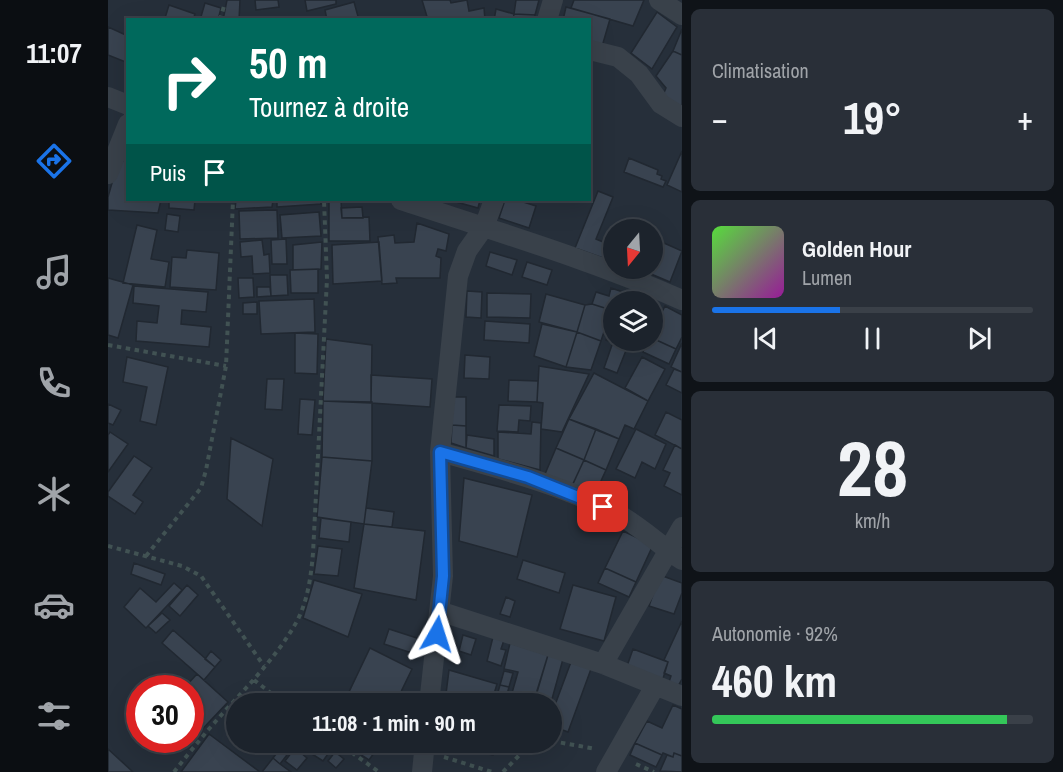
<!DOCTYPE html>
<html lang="fr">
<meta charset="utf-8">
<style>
:root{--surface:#1c232c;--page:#292f38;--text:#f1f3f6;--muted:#a0a4a9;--line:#3a4048;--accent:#1a73e8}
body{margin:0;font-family:"Archivo Narrow",sans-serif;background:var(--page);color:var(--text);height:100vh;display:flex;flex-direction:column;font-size:22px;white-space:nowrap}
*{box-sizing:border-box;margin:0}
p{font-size:20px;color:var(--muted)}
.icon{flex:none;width:33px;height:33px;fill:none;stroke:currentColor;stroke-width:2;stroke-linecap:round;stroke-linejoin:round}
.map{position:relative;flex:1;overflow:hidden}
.panel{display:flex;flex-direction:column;gap:9px;padding:9px;background:#0f1318;width:381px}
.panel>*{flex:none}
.top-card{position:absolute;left:18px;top:18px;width:465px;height:183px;border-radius:0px;box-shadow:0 6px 24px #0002,0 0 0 2px var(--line);background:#00695c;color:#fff;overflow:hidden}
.needle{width:39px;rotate:198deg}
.fabs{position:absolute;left:495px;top:219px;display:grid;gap:12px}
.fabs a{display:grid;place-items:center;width:60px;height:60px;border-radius:50%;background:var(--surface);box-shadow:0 6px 24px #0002,0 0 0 2px var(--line);font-size:30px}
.speed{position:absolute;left:18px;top:675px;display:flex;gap:12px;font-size:30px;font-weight:700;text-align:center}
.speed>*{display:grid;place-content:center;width:78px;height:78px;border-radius:50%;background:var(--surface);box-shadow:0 6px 24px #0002,0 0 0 2px var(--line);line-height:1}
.speed .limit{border:9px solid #d22;background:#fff;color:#111}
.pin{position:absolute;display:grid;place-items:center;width:51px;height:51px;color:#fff;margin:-26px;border-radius:12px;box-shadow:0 3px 9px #0006}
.me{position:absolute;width:66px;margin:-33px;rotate:6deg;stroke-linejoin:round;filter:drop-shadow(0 0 4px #0008)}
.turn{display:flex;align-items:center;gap:21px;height:126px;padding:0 24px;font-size:27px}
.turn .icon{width:78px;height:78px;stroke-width:2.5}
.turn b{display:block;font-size:42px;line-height:51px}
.then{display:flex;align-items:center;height:57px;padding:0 24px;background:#0003;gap:12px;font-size:22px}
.big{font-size:45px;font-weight:800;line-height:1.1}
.panel .card{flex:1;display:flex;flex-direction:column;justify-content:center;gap:9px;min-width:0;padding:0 21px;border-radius:9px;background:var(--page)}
.panel .dial{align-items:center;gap:0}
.dial b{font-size:78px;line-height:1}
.song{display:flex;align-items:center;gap:18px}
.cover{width:72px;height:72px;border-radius:9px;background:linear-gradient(135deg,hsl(110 70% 55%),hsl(300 70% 35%))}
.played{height:6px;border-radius:3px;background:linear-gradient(90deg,var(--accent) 40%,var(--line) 40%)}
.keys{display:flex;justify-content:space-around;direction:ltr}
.heat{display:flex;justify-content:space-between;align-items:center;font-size:33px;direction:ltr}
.charge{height:9px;border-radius:4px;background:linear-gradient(90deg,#34c759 92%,var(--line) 0)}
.trip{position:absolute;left:118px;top:693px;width:336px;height:60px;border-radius:30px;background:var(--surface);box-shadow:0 6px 24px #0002,0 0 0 2px var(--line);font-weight:800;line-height:60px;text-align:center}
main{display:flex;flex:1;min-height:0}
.menu{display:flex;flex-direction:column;width:108px;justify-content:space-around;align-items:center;background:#0b0e12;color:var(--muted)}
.menu .icon{width:42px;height:42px}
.menu .selected{color:var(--accent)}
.menu b{font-size:27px;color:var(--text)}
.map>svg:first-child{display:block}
.building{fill:#394350;stroke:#212831;stroke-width:1.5}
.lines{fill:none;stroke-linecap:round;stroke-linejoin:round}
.path{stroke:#415253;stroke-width:4;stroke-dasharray:4.5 4.5;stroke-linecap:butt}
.street{stroke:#39414a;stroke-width:20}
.route-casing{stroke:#114b97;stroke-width:15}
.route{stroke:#1a73e8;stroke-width:10}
</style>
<main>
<nav class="menu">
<b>11:07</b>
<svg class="icon selected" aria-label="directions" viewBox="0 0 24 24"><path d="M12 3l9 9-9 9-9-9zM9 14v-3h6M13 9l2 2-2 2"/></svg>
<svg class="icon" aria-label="music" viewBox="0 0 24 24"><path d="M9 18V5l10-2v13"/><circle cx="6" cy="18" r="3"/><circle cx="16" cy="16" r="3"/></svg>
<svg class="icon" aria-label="phone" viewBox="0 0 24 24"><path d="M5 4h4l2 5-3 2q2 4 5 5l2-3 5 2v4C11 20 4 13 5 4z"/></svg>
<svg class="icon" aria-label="climate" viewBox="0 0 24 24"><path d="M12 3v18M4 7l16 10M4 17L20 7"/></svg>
<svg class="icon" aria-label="car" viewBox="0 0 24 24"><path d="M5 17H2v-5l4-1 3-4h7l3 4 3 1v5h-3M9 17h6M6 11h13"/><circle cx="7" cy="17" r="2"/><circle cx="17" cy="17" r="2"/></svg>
<svg class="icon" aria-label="filters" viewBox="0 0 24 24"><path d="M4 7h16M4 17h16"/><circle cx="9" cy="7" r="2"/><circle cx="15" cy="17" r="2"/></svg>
</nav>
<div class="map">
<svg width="574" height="772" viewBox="0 0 574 772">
<rect width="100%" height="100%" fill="#262f3a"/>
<!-- building -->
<path class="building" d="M119,0H132L131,20H115Z
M147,0H170L171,7L148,10Z
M197,0H228V4L199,11Z
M314,0H342L343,3L359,0L361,11L376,8L377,20H320Z
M408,0H431L427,15L406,14Z
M466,0H536L525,26L463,8Z
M246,2L251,20H219L217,10Z
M97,3L113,8L110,20H92Z
M61,5L87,14L85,20L57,18Z
M458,7L502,19L493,50L482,47V20H455Z
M388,9L406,14L405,20H386Z
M549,12L569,27L544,69L523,53Z
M406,14L427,15L426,20H405Z
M0,27L20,36V63L0,55Z
M574,29V55L565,51Z
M565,51L574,55V110L553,100L558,88L548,76Z
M574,151V192L559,185Z
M521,158L550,170L549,174L554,176L553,179L558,181L555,187L516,172Z
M8,159L20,162V200H53L50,213L0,210V197L4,183L0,182Z
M490,191L505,197L488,239L500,244L495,258L467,248Z
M61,200H87L86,210L61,208Z
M128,200H165L164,207L127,209Z
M169,200H212L213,204L169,207Z
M221,200H233L234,218L261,217L262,241H221Z
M341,200H372L370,208Z
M397,200H409L428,206L421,228L391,218Z
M254,207L255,218H234L233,208Z
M169,210L170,238L132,239L131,211Z
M211,212L213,236L174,238L172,215Z
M59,214L72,216L70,232L57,230Z
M309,223L341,234L338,251L330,249L328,256L333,258L332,278H288L289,283L274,284L270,237L286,235L287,243L306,242Z
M29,225L49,230L43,259L61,262L57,287L15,283Z
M178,239L179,264H164L163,240Z
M154,240L156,255L161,254L162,273L145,274L144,256L133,257L132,242Z
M214,242L213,269L185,270V245Z
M271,242L274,281L225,284L224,245Z
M556,243L574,251L562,282L543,274Z
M79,250L111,253L108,290L62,287L64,257L78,258Z
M382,252L409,260L404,275L378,266Z
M419,262L444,270L439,285L414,277Z
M210,269V293H183L182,270Z
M162,275H179L180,295L163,296Z
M0,278L25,285L10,338L0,335Z
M130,278H145L146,297L131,298Z
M26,286L100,292L98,312L74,310L73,324L103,327L101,347L28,341L29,321L49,323L51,306L25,303Z
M149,287H162L163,296L149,297Z
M503,288L518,293L515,302H506V311L484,304L488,292L501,296Z
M359,291L374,292L373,318L358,317Z
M379,293L423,294L422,318L379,317Z
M438,294L477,305L469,332L431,322Z
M206,299L207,332L153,334L151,301Z
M149,302V314H135V303Z
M484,304L503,310L493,341L469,332L477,305Z
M557,306L574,315V337L568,349L544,338V317L550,320Z
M377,321L422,324L421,343L376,340Z
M505,322L506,340H522L519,348L498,340Z
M434,324L469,332L458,367L426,356Z
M469,332L493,341L483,370L458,367Z
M187,333L210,334L209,374L187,373Z
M544,338L568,349L561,364L535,352L540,340H544Z
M218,339L264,345L263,403L215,401Z
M505,342L519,348L509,373L496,368Z
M574,343V372L563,367Z
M357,355L382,357L381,379L356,378Z
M19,357L60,367L48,425L32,421L39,387L15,382Z
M534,357L557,369L540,401L517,388Z
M431,366L481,374L454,432L433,429L435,403L429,402Z
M566,369L574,372V393L558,385Z
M486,373L540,401L526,429L517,425L511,439L461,419Z
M263,375L324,379L322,407L263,403Z
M159,379H176L174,410L157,409Z
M401,380L430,381L429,402L400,401Z
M344,397H358V426L344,425Z
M192,399L207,400L204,435L190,434Z
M215,401L264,402V461L214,457Z
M0,404L13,410L5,425L0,423Z
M391,405L423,406L422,421L411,420L410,432L389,431Z
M558,412L574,420V449L547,435Z
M461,419L488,429L476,460L448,448Z
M424,422L433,423L432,470L390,459V432L423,434Z
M344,425L358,426V448L343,443Z
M488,429L511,439L498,470L476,460Z
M528,429L558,444L547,469L534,462L527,478L508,469Z
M2,432L20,444L0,472V435Z
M359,435L386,439V456L358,448Z
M123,438L165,459L154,526L119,499Z
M567,445L574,449V495L556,486L562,473L555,470Z
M448,448L476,460L464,486L437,474Z
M26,456L44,468L25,495L35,502L27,514L0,496V492Z
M214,457L264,461L256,524L209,517Z
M476,460L498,470L486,496L464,486Z
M356,478L424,495L409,557L351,541Z
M258,508L286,512L284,527L256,524Z
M213,518L243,522L241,542L211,538Z
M256,524L317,531L308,600L246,588Z
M515,531L545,545L528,582L497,568Z
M210,546L234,549L230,576L206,574Z
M415,560L457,573L451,593L409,579Z
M26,563L57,574L53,585L23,574Z
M497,568L528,582L521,597L490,583Z
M552,575L574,583V593L566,614L541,606Z
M206,580L254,594L240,637L195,618Z
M66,583L74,590L38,628L16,607L32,588L48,602Z
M79,585L90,595L72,616L61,606Z
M465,585L508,597L496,641L452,629Z
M398,597L407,601L402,617L392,614Z
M54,613L62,620L48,633L40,626Z
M574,621V679L570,686L561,682L563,676L556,673L560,662L556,660Z
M281,629L312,639L307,654L276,644Z
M65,630L107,667L96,680L54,643Z
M355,635L368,639L363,655L351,651Z
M385,637L396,640L393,649L398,650L393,666L379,661Z
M402,643L440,655L427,699L404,693L410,672L396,669Z
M262,648L304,669L287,704H264L241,692Z
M525,649L560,662L554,682L518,669Z
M103,651L113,660L107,667L97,659Z
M440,655L455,659L444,699L428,694Z
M463,662L483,669L460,732L444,726V713Z
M341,670L389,684L383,704H370L338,694Z
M396,671L405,673L401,687L392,685Z
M89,674L120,702L85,739L82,736V688H76Z
M392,685L401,687L397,702L388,699Z
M32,701V722L21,713Z
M565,705L574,709V756L566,753L565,757L555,753L554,755L527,743L539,721L554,728Z
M101,734L152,772H73Z
M235,742H253L247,751Z
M253,742H273V743L261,760L247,751Z
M333,742H372L370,753Z
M380,742H389L385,755L377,753Z
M527,743L554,755L548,767L522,755Z
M211,744L222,751L215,761L204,754Z
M175,745L182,751L172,764L165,758Z
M187,748L199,758L189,770L177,761Z
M0,749L25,772H0Z
M227,752L236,759L228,768L220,761Z
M566,753L574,756V772L552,771L559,755L565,757Z
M165,758L172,764L183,772H154Z"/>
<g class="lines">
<!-- path -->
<path class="path" d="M112,20L116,6
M0,345L118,366
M0,546L74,566L93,576L156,666
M38,556L93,488L98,470L118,366L125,200
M146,680L177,704
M444,741L488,749
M229,742L271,772
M336,757L384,772
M528,764L546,772
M66,772C77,758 89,743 101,729C131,694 167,661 189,621C200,600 203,576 205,553L219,279L216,200
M395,772L424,742"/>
<!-- street -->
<path class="street" d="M551,0L574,15
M439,20L445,0
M482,50L510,57L531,74L553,104L574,117
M0,97L20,105
M0,174L20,124
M293,200C387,231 484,260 574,300
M332,452C392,469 455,485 510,514C533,527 553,546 574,560
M331,611L495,664L574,696
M495,664L574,527
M321,704L335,576L332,452L350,276L359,251L376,227L386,200
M314,772L317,742
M498,772L547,686"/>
</g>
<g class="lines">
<!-- route casing -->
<g class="route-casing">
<path id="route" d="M329,634L335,576L332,452L420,477L495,507"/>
</g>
<!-- route -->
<use href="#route" class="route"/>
</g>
</svg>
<div class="fabs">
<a><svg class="needle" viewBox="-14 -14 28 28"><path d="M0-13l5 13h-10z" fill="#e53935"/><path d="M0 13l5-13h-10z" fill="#a0a4a9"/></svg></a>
<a><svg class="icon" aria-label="layers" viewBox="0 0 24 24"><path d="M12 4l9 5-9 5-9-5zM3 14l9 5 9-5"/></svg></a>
</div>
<div class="speed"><div class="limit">30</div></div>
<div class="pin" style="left:495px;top:507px;background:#d93025"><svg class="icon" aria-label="arrive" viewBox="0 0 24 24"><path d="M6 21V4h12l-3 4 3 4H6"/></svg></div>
<svg class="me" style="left:329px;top:634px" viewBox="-20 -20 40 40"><path d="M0-17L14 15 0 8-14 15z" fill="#1a73e8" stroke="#fff" stroke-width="4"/></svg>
<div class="trip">11:08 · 1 min · 90 m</div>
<div class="top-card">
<div class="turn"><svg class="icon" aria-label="right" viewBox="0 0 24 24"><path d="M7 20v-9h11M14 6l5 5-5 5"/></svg><div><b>50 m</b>Tournez à droite</div></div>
<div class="then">Puis<svg class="icon" aria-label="arrive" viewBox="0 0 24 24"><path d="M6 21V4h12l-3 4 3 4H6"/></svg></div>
</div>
</div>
<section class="panel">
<div class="card"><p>Climatisation</p>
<div class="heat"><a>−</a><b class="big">19°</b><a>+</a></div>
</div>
<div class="card">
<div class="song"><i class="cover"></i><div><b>Golden Hour</b><p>Lumen</p></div></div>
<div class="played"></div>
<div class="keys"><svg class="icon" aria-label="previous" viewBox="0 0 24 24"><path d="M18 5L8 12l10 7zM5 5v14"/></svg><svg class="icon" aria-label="pause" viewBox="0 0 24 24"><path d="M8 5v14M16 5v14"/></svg><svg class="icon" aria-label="next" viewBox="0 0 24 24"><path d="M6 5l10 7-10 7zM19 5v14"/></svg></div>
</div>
<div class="card dial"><b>28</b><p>km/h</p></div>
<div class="card"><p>Autonomie · 92%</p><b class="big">460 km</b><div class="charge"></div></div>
</section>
</main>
